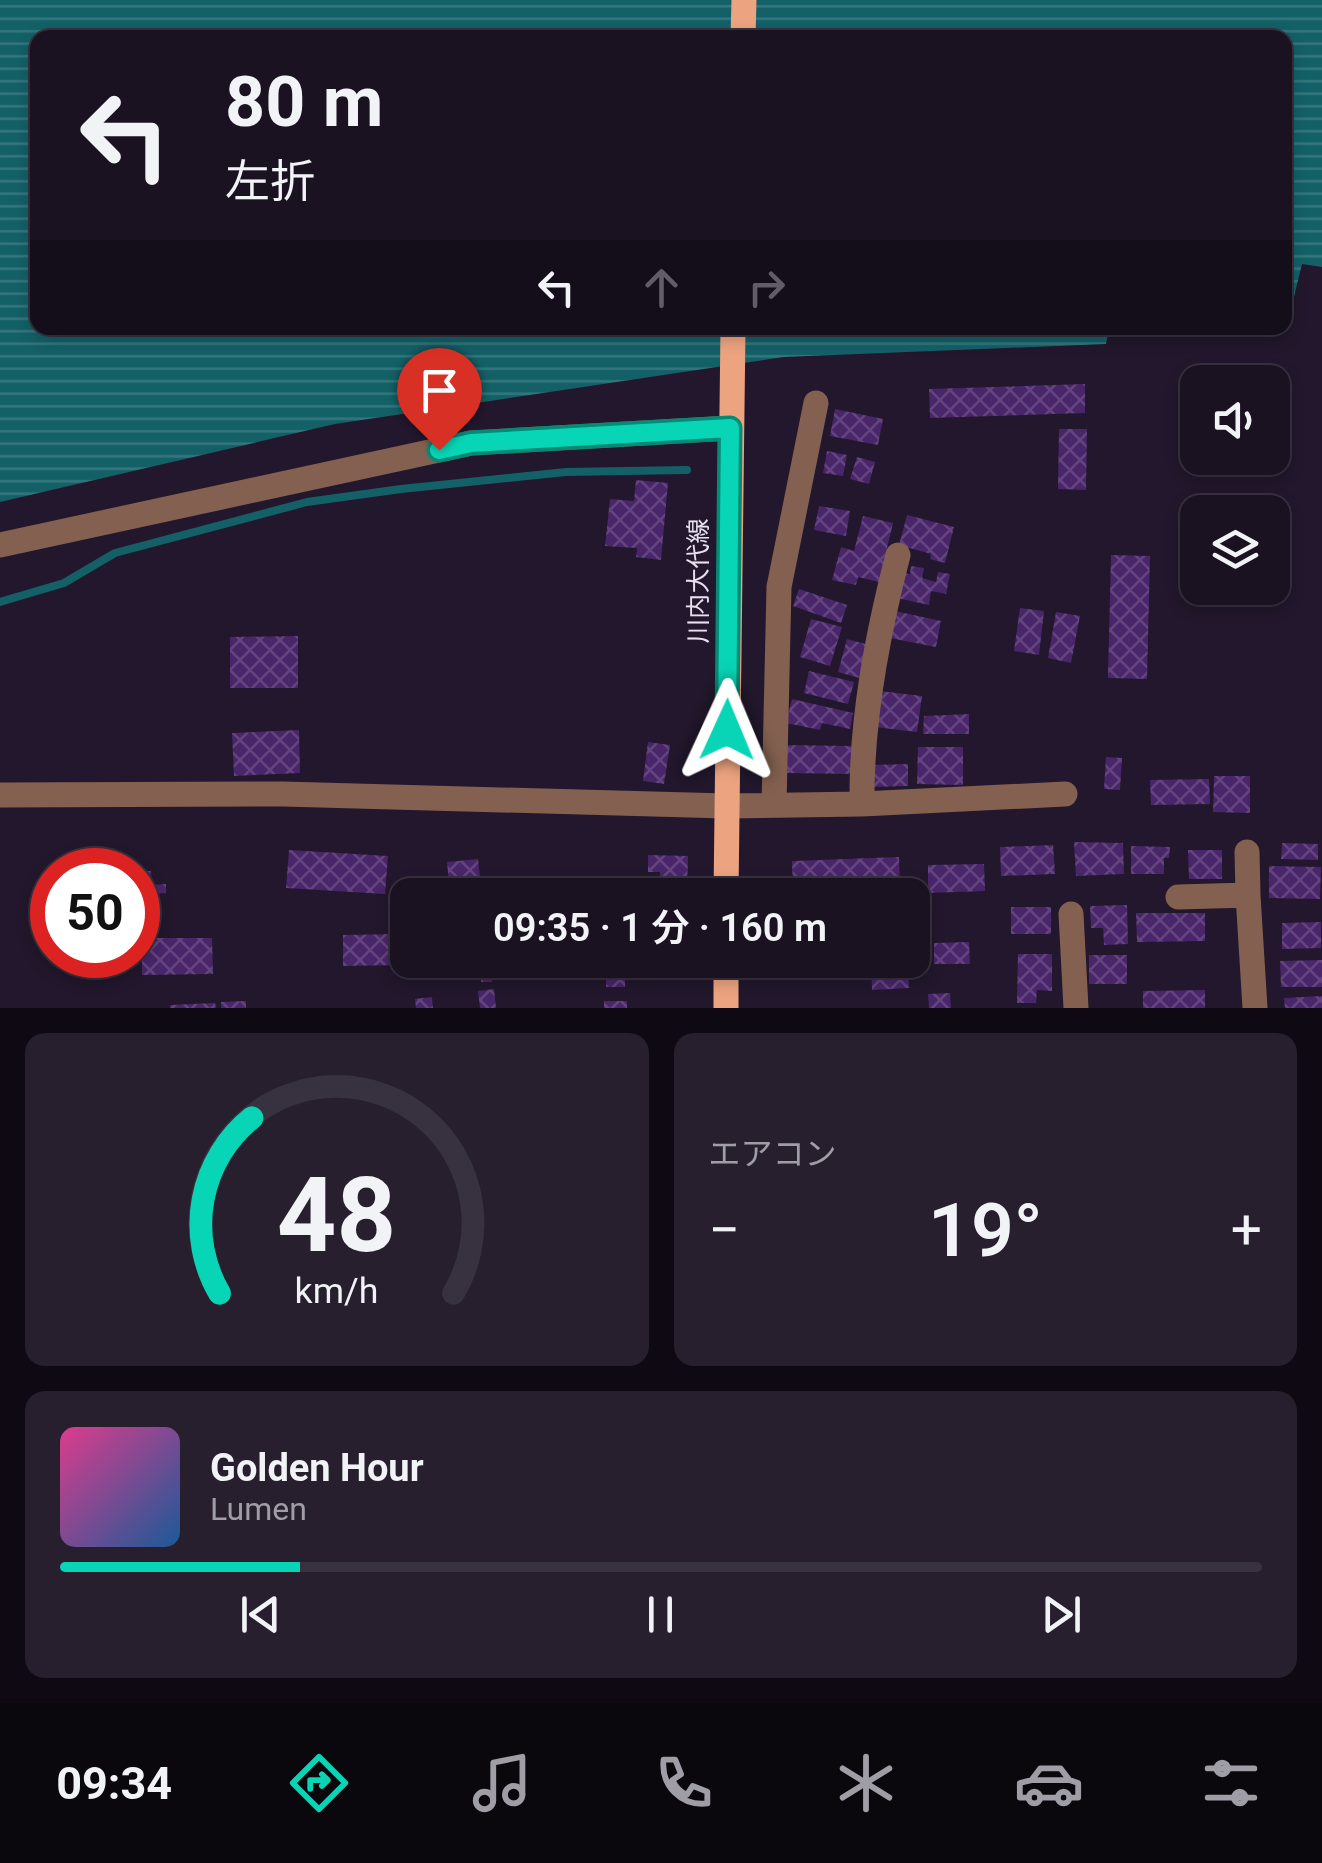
<!DOCTYPE html>
<html lang="ja">
<meta charset="utf-8">
<style>
:root{--surface:#1a1121;--page:#271f2e;--text:#f1f3f6;--muted:#9f9da5;--line:#38313f;--accent:#08d5b5}
body{margin:0;font-family:Roboto,"Noto Sans JP",sans-serif;background:var(--page);color:var(--text);height:100vh;display:flex;flex-direction:column;font-size:38px;white-space:nowrap}
*{box-sizing:border-box;margin:0}
p{font-size:32px;color:var(--muted)}
.icon{flex:none;width:55px;height:55px;fill:none;stroke:currentColor;stroke-width:2;stroke-linecap:round;stroke-linejoin:round}
.map{position:relative;height:1008px;overflow:hidden}
.drawer{display:flex;flex-direction:column;gap:25px;padding:25px;background:#0e0912;flex:1}
.drawer>*{flex:none}
.guide{position:absolute;left:30px;top:30px;width:1262px;height:305px;border-radius:20px;box-shadow:0 5px 15px #0003,0 0 0 2px var(--line);background:#1a1121;color:var(--text);overflow:hidden}
.controls{position:absolute;left:1180px;top:365px;display:grid;gap:20px}
.controls a{display:grid;place-items:center;width:110px;height:110px;border-radius:20px;background:var(--surface);box-shadow:0 5px 15px #0003,0 0 0 2px var(--line);font-size:50px}
.speed{position:absolute;left:30px;top:848px;display:flex;gap:20px;font-size:50px;font-weight:700;text-align:center}
.speed>*{display:grid;place-content:center;width:130px;height:130px;border-radius:50%;background:var(--surface);box-shadow:0 5px 15px #0003,0 0 0 2px var(--line);line-height:1}
.speed .limit{border:15px solid #d22;background:#fff;color:#111}
.pin{position:absolute;display:grid;place-items:center;width:85px;height:85px;color:#fff;margin:-102px -42px;border-radius:50% 50% 50% 0;rotate:-45deg;box-shadow:0 0 10px #0007}
.pin .icon{rotate:45deg}
.me{position:absolute;width:110px;margin:-55px;rotate:1deg;stroke-linejoin:round;filter:drop-shadow(0 0 8px #0008)}
.turn{display:flex;align-items:center;gap:35px;height:210px;padding:0 30px;font-size:45px}
.turn .icon{width:130px;height:130px;stroke-width:2.5}
.turn b{display:block;font-size:70px;line-height:85px}
.lanes{display:flex;align-items:center;height:95px;padding:0 30px;background:#0003;justify-content:center;gap:50px;direction:ltr}
.lanes .off{opacity:.35}
.big{font-size:75px;font-weight:600;line-height:1.1}
.drawer .card{flex:1;display:flex;flex-direction:column;justify-content:center;gap:15px;min-width:0;padding:0 35px;border-radius:20px;background:var(--page)}
.drawer .dial{align-items:center;gap:0}
.dial svg{height:260px;overflow:visible;fill:none;stroke:var(--line);stroke-width:7;stroke-linecap:round;text-anchor:middle}
.dial text{fill:var(--text);stroke:none}
.song{display:flex;align-items:center;gap:30px}
.cover{width:120px;height:120px;border-radius:15px;background:linear-gradient(135deg,hsl(330 70% 55%),hsl(210 70% 35%))}
.played{height:10px;border-radius:5px;background:linear-gradient(90deg,var(--accent) 20%,var(--line) 20%)}
.keys{display:flex;justify-content:space-around;direction:ltr}
.heat{display:flex;justify-content:space-between;align-items:center;font-size:55px;direction:ltr}
.drawer .tiles{flex:1;display:grid;gap:25px;grid-template-columns:1fr 1fr}
.card:last-child{grid-column:span 2}
.trip{position:absolute;left:390px;top:878px;width:540px;height:100px;border-radius:20px;background:var(--surface);box-shadow:0 5px 15px #0003,0 0 0 2px var(--line);font-weight:600;line-height:100px;text-align:center}
.tabs{display:flex;height:160px;justify-content:space-around;align-items:center;background:#0a070d;color:var(--muted)}
.tabs .icon{width:70px;height:70px}
.tabs .current{color:var(--accent)}
.tabs b{font-size:45px;color:var(--text)}
.map>svg:first-child{display:block}
.water{fill:url(#water-rules)}
.lines{fill:none;stroke-linecap:round;stroke-linejoin:round}
.stream{stroke:#136067;stroke-width:8}
.building{fill:url(#building-cross-hatch)}
.minor{stroke:#83604f;stroke-width:25}
.major{stroke:#eca37f;stroke-width:25}
.route-casing{stroke:#058a76;stroke-width:25}
.route{stroke:#08d5b5;stroke-width:18}
.labels{text-anchor:middle;stroke-width:10;stroke-linejoin:round;paint-order:stroke}
.street-label{font-size:25px;fill:#e7e0ee;stroke:#22172c}
</style>
<div class="map">
<svg width="1322" height="1008" viewBox="0 0 1322 1008">
<defs>
<pattern id="water-rules" width="6" height="5" patternUnits="userSpaceOnUse" patternTransform="scale(2.5)"><rect width="6" height="5" fill="#136067"/><path d="M0 2.5h6" fill="none" stroke="#35767d"/></pattern>
<pattern id="building-cross-hatch" width="8" height="8" patternUnits="userSpaceOnUse" patternTransform="scale(2.5)"><rect width="8" height="8" fill="#49256a"/><path d="M0 0l8 8M0 8l8-8" fill="none" stroke="#634480"/></pattern>
</defs>
<rect width="100%" height="100%" fill="#22172c"/>
<!-- water -->
<path class="water" d="M0,0H1322V267L1302,264L1292,305L1285,304V38H38V328H1109L1106,344L784,357L335,424L0,502Z"/>
<g class="lines">
<!-- stream -->
<path class="stream" d="M0,602L64,583L115,553L307,502L401,489L566,472L687,470"/>
</g>
<!-- building -->
<path class="building" d="M1085,384V413L930,418L929,389Z
M835,409L883,419L878,445L830,436Z
M1059,429H1087L1086,490L1058,489Z
M827,451L847,455L843,476L823,473Z
M857,457L875,462L869,484L850,479Z
M636,480L668,483L661,560L636,557L637,548L605,546L610,499L634,501Z
M819,506L850,511L846,536L814,530Z
M907,515L954,527L945,563L930,559L931,554L899,545Z
M863,516L893,523L879,582L858,577L856,585L832,580L841,547L854,551Z
M1111,555L1150,556L1147,679L1108,678Z
M911,566L924,568L922,578L936,582L938,572L950,574L946,594L931,591L929,605L897,598L902,573L910,574Z
M799,589L847,605L841,623L793,606Z
M1020,608L1044,611L1039,655L1014,651Z
M895,611L941,621L936,647L890,638Z
M1056,612L1080,616L1071,663L1048,658Z
M811,619L842,627L830,666L800,657Z
M298,636V688H230V637Z
M847,639L869,645L859,678L838,672Z
M809,671L854,682L848,704L804,693Z
M880,691L922,696L917,732L875,727Z
M792,699L853,713L850,729L822,723L820,730L786,723Z
M969,714V734H923L924,716Z
M299,730L300,773L234,776L232,733Z
M648,742L670,745L664,784L643,781Z
M786,745L852,746V774L786,773Z
M918,747H963V785L917,784Z
M1106,757L1122,758L1120,790L1104,789Z
M908,764V786L872,787L871,765Z
M1214,776H1250V813L1213,812Z
M1209,779L1210,804L1151,805L1150,780Z
M1074,842L1123,843L1124,874L1076,876Z
M1282,843L1318,844V860L1281,859Z
M1053,845L1055,874L1001,876L1000,847Z
M1131,846L1170,847L1169,858H1164V874H1131Z
M289,850L388,856L385,894L286,888Z
M1188,850H1222V879H1189Z
M648,855L688,856L687,893L659,892L660,872H648Z
M899,857L900,886L793,891L792,861Z
M478,859L482,895H450L447,862Z
M984,864L985,891L928,893V865Z
M1269,866L1321,867L1320,899L1269,898Z
M151,871L152,885L166,884V893L138,895V872Z
M1127,905L1128,944L1104,945L1103,928H1091L1090,906Z
M1011,907H1051V934H1011Z
M138,909H157V928L138,929Z
M1136,913H1205V941L1137,942Z
M1321,922V948L1282,949V923Z
M397,934L398,965L343,966V935Z
M142,938H212L213,974L142,975Z
M969,942L970,964H934V943Z
M1018,954H1052V991L1037,990L1036,1003H1017Z
M1089,955H1127V984H1089Z
M481,960H492V982H481Z
M547,960H600L601,968L547,971Z
M606,960H625V987H606Z
M766,960H788L789,973L766,975Z
M818,960H862V978L819,979Z
M871,960H908L909,988L872,990Z
M1322,960V987H1281L1280,961Z
M494,989L496,1008H480L478,991Z
M1205,990V1008H1143V991Z
M950,993L951,1008H929L928,994Z
M1322,996V1008H1285L1284,998Z
M432,997L433,1008H416L415,999Z
M246,1001V1008H221V1002Z
M604,1001H627V1008H604Z
M215,1003L216,1008H170V1005Z"/>
<g class="lines">
<!-- minor -->
<path class="minor" d="M0,545L471,443L730,428
M0,795L283,794L726,806L862,804L1065,794
M862,804C861,720 877,636 898,555
M774,805L779,587L816,403
M1247,852L1248,895
M1178,897L1248,895L1255,1008
M1071,914L1076,1008"/>
<!-- major -->
<path class="major" d="M743,38L744,0
M726,895L733,328
M726,960V1008"/>
</g>
<g class="lines">
<!-- route casing -->
<g class="route-casing">
<path id="route" d="M439,450L471,443L730,428L727,730"/>
</g>
<!-- route -->
<use href="#route" class="route"/>
</g>
<g class="labels">
<!-- street labels -->
<g class="street-label">
<text transform="translate(698 581) rotate(-90)" y="9">川内大代線</text>
</g>
</g>
</svg>
<div class="controls">
<a><svg class="icon" aria-label="sound" viewBox="0 0 24 24"><path d="M4 9h4l5-4v14l-5-4H4zM17 9q2 3 0 6"/></svg></a>
<a><svg class="icon" aria-label="layers" viewBox="0 0 24 24"><path d="M12 4l9 5-9 5-9-5zM3 14l9 5 9-5"/></svg></a>
</div>
<div class="speed"><div class="limit">50</div></div>
<div class="pin" style="left:439px;top:450px;background:#d93025"><svg class="icon" aria-label="arrive" viewBox="0 0 24 24"><path d="M6 21V4h12l-3 4 3 4H6"/></svg></div>
<svg class="me" style="left:727px;top:730px" viewBox="-20 -20 40 40"><path d="M0-17L14 15 0 8-14 15z" fill="#08d5b5" stroke="#fff" stroke-width="4"/></svg>
<div class="trip">09:35 · 1 分 · 160 m</div>
<div class="guide">
<div class="turn"><svg class="icon" aria-label="left" viewBox="0 0 24 24"><path d="M17 20v-9H6M10 6l-5 5 5 5"/></svg><div><b>80 m</b>左折</div></div>
<div class="lanes"><svg class="icon" aria-label="left" viewBox="0 0 24 24"><path d="M17 20v-9H6M10 6l-5 5 5 5"/></svg><svg class="icon off" aria-label="ahead" viewBox="0 0 24 24"><path d="M12 20V5M6 11l6-6 6 6"/></svg><svg class="icon off" aria-label="right" viewBox="0 0 24 24"><path d="M7 20v-9h11M14 6l5 5-5 5"/></svg></div>
</div>
</div>
<section class="drawer">
<div class="tiles">
<div class="card dial"><svg viewBox="0 0 100 80">
<path d="M14 69A42 42 0 1 1 86 69"/>
<path d="M14 69A42 42 0 0 1 24 15" stroke="#08d5b5"/>
<text x="50" y="56" font-size="32" font-weight="700">48</text>
<text x="50" y="72" font-size="11">km/h</text>
</svg></div>
<div class="card"><p>エアコン</p>
<div class="heat"><a>−</a><b class="big">19°</b><a>+</a></div>
</div>
<div class="card">
<div class="song"><i class="cover"></i><div><b>Golden Hour</b><p>Lumen</p></div></div>
<div class="played"></div>
<div class="keys"><svg class="icon" aria-label="previous" viewBox="0 0 24 24"><path d="M18 5L8 12l10 7zM5 5v14"/></svg><svg class="icon" aria-label="pause" viewBox="0 0 24 24"><path d="M8 5v14M16 5v14"/></svg><svg class="icon" aria-label="next" viewBox="0 0 24 24"><path d="M6 5l10 7-10 7zM19 5v14"/></svg></div>
</div>
</div>
</section>
<nav class="tabs">
<b>09:34</b>
<svg class="icon current" aria-label="directions" viewBox="0 0 24 24"><path d="M12 3l9 9-9 9-9-9zM9 14v-3h6M13 9l2 2-2 2"/></svg>
<svg class="icon" aria-label="music" viewBox="0 0 24 24"><path d="M9 18V5l10-2v13"/><circle cx="6" cy="18" r="3"/><circle cx="16" cy="16" r="3"/></svg>
<svg class="icon" aria-label="phone" viewBox="0 0 24 24"><path d="M5 4h4l2 5-3 2q2 4 5 5l2-3 5 2v4C11 20 4 13 5 4z"/></svg>
<svg class="icon" aria-label="climate" viewBox="0 0 24 24"><path d="M12 3v18M4 7l16 10M4 17L20 7"/></svg>
<svg class="icon" aria-label="car" viewBox="0 0 24 24"><path d="M5 17H2v-5l4-1 3-4h7l3 4 3 1v5h-3M9 17h6M6 11h13"/><circle cx="7" cy="17" r="2"/><circle cx="17" cy="17" r="2"/></svg>
<svg class="icon" aria-label="filters" viewBox="0 0 24 24"><path d="M4 7h16M4 17h16"/><circle cx="9" cy="7" r="2"/><circle cx="15" cy="17" r="2"/></svg>
</nav>
